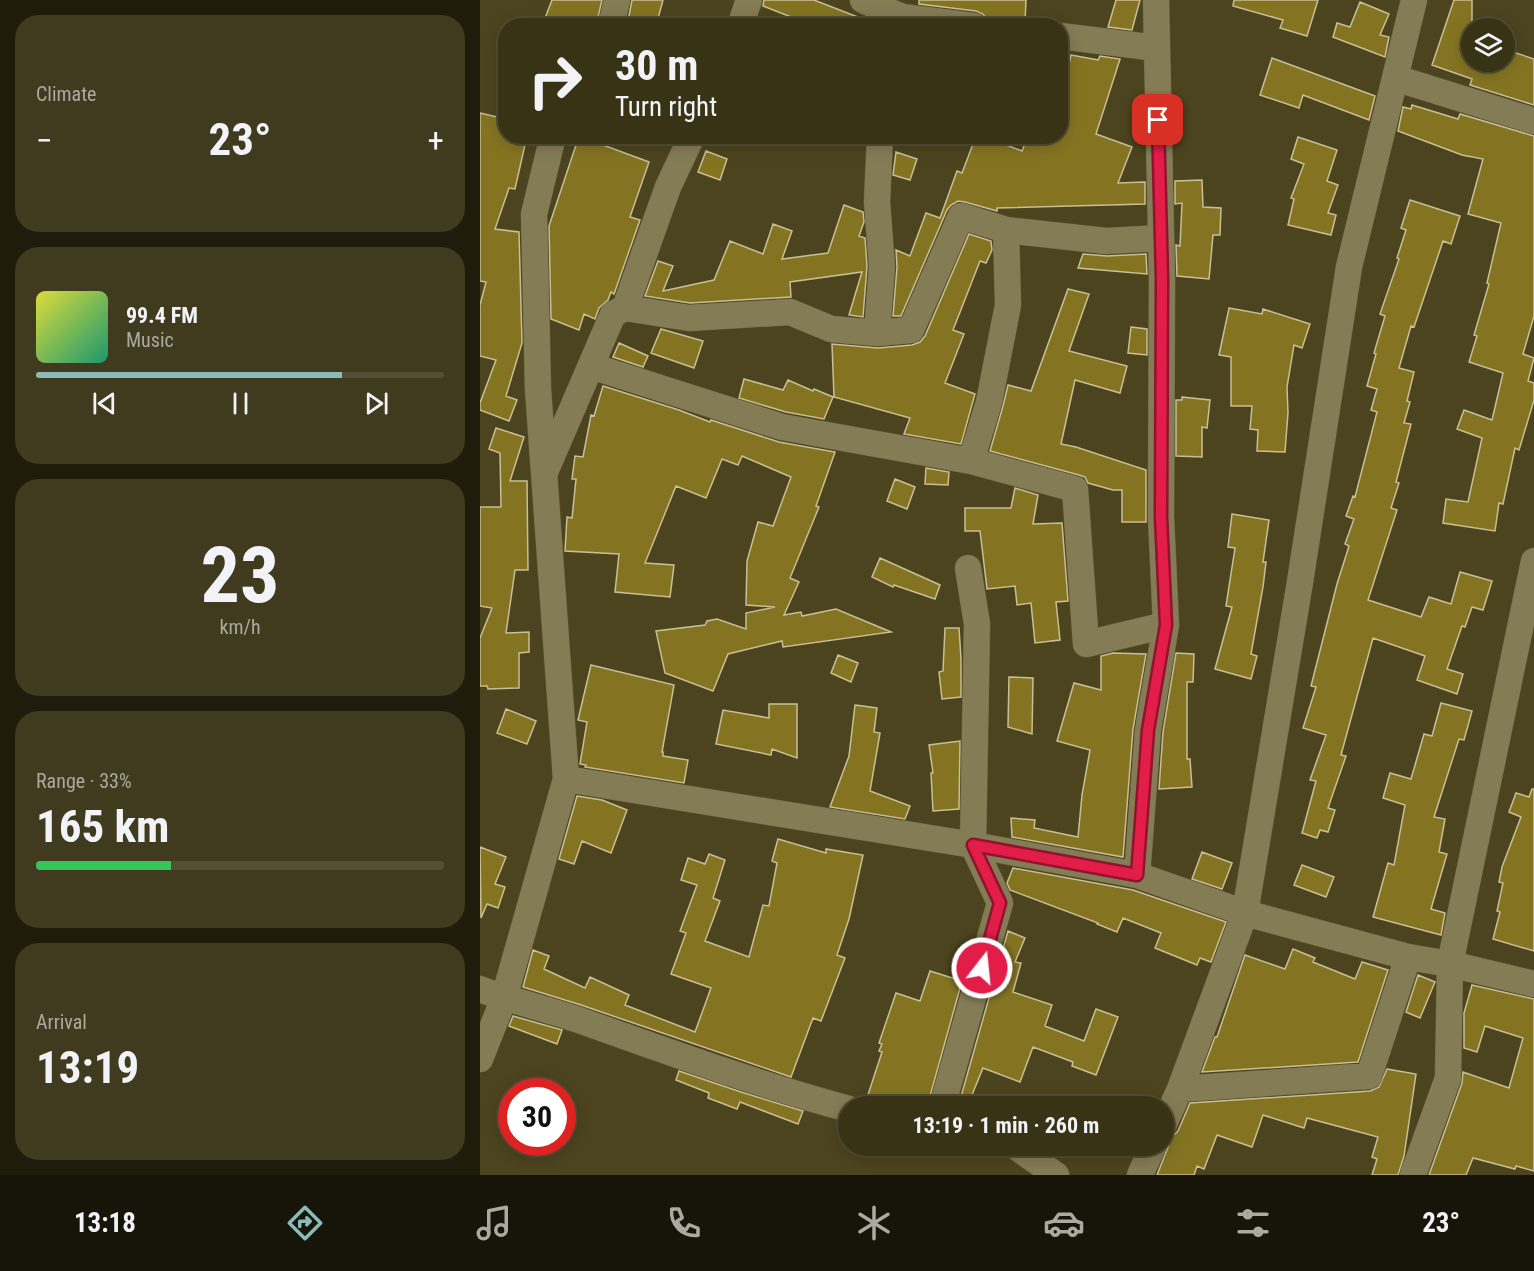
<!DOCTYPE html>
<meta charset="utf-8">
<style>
:root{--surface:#393316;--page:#403b1f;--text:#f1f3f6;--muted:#abaaa1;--line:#534e35;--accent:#8bbbb9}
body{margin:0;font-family:"Roboto Condensed",sans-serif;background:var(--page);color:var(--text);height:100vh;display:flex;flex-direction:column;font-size:22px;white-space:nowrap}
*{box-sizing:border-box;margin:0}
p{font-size:20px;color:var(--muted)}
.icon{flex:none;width:33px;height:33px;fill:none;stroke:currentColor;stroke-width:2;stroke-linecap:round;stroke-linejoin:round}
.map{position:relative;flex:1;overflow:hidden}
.drawer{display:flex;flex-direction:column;gap:15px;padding:15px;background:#1f1c0c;width:480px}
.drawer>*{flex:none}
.banner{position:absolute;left:18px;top:18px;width:570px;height:126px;border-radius:24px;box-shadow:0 3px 15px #0003,0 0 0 2px var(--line);background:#393316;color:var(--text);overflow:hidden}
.buttons{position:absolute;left:981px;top:18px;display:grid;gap:12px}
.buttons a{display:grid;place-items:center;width:54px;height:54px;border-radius:50%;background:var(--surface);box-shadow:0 3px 15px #0003,0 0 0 2px var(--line);font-size:30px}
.speed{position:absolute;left:18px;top:1078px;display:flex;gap:12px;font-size:30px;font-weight:700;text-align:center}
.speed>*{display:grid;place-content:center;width:78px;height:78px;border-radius:50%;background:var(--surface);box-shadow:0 3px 15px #0003,0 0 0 2px var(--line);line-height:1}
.speed .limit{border:9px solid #d22;background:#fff;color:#111}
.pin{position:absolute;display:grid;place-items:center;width:51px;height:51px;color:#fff;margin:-26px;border-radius:12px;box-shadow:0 3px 9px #0006}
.me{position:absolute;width:66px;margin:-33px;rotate:16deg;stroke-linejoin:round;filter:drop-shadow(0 0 4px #0008)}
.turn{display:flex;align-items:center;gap:21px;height:126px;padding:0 18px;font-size:27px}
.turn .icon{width:78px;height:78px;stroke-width:2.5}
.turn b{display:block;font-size:42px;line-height:51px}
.big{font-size:45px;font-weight:700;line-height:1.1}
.drawer .tile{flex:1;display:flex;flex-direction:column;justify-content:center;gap:9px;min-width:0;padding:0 21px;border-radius:24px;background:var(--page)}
.drawer .dial{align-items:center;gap:0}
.dial b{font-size:78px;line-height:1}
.song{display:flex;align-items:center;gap:18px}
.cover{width:72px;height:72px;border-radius:9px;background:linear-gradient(135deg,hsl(60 70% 55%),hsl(160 70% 35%))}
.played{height:6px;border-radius:3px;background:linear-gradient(90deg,var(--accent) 75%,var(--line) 75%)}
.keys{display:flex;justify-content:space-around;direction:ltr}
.heat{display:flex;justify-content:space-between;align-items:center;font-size:33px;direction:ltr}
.charge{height:9px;border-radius:4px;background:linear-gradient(90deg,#34c759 33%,var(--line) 0)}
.trip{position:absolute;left:358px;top:1096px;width:336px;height:60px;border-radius:30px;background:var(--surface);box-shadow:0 3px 15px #0003,0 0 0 2px var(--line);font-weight:700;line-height:60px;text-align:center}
.menu{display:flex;height:96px;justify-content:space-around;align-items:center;background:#171409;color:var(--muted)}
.menu .icon{width:42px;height:42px}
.menu .on{color:var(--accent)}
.menu b{font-size:27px;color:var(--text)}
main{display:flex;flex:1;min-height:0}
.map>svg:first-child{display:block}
.building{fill:#847422;stroke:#c7bf95;stroke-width:1.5}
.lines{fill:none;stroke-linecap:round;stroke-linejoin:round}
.minor-casing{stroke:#69623f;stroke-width:27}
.minor{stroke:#847c55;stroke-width:26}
.route-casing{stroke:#92132f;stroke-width:15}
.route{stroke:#e11d48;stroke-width:10}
</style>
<main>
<section class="drawer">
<div class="tile"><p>Climate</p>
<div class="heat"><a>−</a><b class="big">23°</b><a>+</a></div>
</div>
<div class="tile">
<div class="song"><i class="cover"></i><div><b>99.4 FM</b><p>Music</p></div></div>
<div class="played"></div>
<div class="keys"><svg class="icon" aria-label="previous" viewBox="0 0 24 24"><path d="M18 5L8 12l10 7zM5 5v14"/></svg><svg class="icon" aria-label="pause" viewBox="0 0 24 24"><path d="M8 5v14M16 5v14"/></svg><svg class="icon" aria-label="next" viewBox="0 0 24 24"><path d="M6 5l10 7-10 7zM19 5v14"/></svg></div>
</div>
<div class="tile dial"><b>23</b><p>km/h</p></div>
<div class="tile"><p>Range · 33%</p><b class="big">165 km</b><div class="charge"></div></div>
<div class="tile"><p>Arrival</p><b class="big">13:19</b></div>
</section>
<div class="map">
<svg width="1054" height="1175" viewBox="0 0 1054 1175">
<rect width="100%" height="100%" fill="#4c441e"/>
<!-- building -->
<path class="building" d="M72,0H122L116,26H62Z
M152,0H183L176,26H147Z
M284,0H334L396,24V26H334L283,6Z
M439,0H546L545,23L508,21L503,14L496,11L439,4Z
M636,0H660L652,30L628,27Z
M754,0H838L827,36L800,28L803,20L753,6Z
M974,0H992V62H1024V49L1054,59V105L990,85L992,79L952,65Z
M880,2L909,14L900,35L909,37L905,57L853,37L857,23L870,27Z
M591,55L618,60L620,56L640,59L616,134L652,147L638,183L665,182V204L517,208V211L485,202L478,201L471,205L467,210L421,316H413L417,267L416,250L430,256L446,213L460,218L477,171L482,173L496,136H503L542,151L548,136H580V106Z
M792,58L895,96L889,120L823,95L819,108L780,95Z
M932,105L978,119L980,114L1054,136V316L1043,354L1054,358L1048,381L1054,383V400L1039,450L1035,448L1023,504L1019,503L1015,531L963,523L966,499L988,502L1002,438L977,429L984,410L1012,420L1023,373L989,362L997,336L994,335L1009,284L1007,283L1021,223L988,214L1003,159L982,155L918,131L923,107L931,109Z
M0,113L26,119V136H47L35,189L29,188L15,229L39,232L42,343L26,396L37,400L29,421L0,410V403L16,360L0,356V305L6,282L0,281Z
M99,136H125L123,145L169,162L150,217L160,220L134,294L131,292L128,300L119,308L115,319L104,314L99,330L71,319L69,226Z
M818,137L857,150L847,181L858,185L848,213L856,215L851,235L808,225L814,199L811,198L824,164L811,159Z
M226,151L247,159L240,180L218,172Z
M416,152L437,159L430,180L413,175Z
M722,180L723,207L741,208L740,235H733L729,279L697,276L696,245L700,246L702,203L695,204V181Z
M930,200L980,216L971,244L963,241L934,327L931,326L919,368L934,372L927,401L930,402L924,423L931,424L916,482L919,483L911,508L917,510L888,600L941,617L949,597L971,604L980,572L1012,581L1003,610L992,607L985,627L982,626L967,669L983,674L977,694L937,680L945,656L893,638L861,755L866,756L848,808L855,810L848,832L840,830L837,838L822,833L836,781L830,780L846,735L823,728L836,687L831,686L857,584L869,546L865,544L874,519L866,516L873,496L875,497L897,412L891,410L897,389L887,386L896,354L894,353L905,316L900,314L919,259L917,258L926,230L921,228Z
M364,205L383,212L384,222L379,236L385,238L387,266L383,317L369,315L382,272L310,282L311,297L210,303L165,296L178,261L193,266L183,291L234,280L250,241L283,254L293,224L312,231L302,259L348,253Z
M489,234L511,241L512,250L506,263L500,261L473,330L484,334L465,383L495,394L481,444L424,434L430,418L354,397L352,344L398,348L432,345L440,342L445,336Z
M603,254L627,256L666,254L667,274L598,268Z
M588,289L609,294L589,351L647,366L640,393L595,380L581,444L596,447L666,470V522H642V490H633L608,483L605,477L599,475L510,451L523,406L528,385L551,391Z
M749,308L782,314L783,309L830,324L822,348L814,345L807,387L808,413L805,452L777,451L778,430L770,429L772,406H751V357L739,355Z
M651,327L667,329V355L648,353Z
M181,329L223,341L214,368L171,353Z
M139,343L168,356L163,367L133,357Z
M264,379L303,390L308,380L333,391L334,389L353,397L344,419L306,412L259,398Z
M123,386L199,410L230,422L231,420L299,442L355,452L336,506L339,507L310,578L319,582L304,615L321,612L322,616L356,609L411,632L303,647L302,641L248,654L233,691L185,673L176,631L225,625L227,621L237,619L266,629V613L295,607L266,605L267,561L278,522L293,526L311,477L262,456L258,465L242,459L226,498L196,486L165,563L194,565L190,597L135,592L139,554L85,551L87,517L92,518L96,479H92L95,456L103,457L111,415L114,416Z
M702,397L730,400L727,428L722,427V457L696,456V400H702Z
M16,428L44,437L30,481H47L48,570H35L26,633L49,632V652L39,653V688L8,689L7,686H0V638L12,608L0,606V507H21L20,453L9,449Z
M446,468L469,472L468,485L445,484Z
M415,479L435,487L427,509L407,501Z
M535,488L558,495L553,524L582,523L588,601L576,602L580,640L555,643L551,603L537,605L535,586L507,589L500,531H485V508H531Z
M752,514L789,520L783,562H786L783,587L771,654L777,656L771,679L735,669L752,607L746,606L755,548L748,547Z
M400,558L460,585L455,599L414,585L413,587L392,577Z
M465,628H479L481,659V697L462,699L459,672L463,671Z
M633,653L666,654L653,729L643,857L532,837L531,818L555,820L554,828L598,837L602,795L610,750L577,741L594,683L621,690V656Z
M696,653L714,654L713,682H707V759H710L712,787L679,789L683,732Z
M358,655L378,663L371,682L351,673Z
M111,665L194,685L182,752H183V756L208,760L204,783L105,767L106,765L100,764L107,722L98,720Z
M529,677L553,678L552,734L528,727Z
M961,703L992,711L984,740L979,739L954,817L965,819L959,852L967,854L951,909L965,913L961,935L893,917L908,863L914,865L925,805L903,798L910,773L931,779L944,734L952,736Z
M289,704H317V758L292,749L291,755L236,744L243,710L289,718Z
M375,705L397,708L394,732L400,733L390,791L430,806L425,819L350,807L369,756Z
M26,709L56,721L47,744L17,733Z
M480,741L479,809L453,811L451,773H453L449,745Z
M1052,789H1054V951L1013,939L1020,912L1017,911L1023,883L1019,882L1022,867L1041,817L1029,812L1036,793L1049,797Z
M97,796L122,800L147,810L131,853L102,841L94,864L79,859Z
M298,839L346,853V849L383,855L369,919L357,955L365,958L341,1021L333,1018L311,1077L101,1005L43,987L53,950L69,956L64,969L105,988L110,977L149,995L145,1005L215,1032L231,988L191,974L206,933L200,931L217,885L201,880L208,858L225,864L229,854L245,860L233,898L240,901L225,941L269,957L283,905L289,906L297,863L292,861Z
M0,847L26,857L15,884L25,887L18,908L7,904L1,918Z
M722,852L752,863L742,889L712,879Z
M822,865L854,877L846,897L814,885Z
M533,868L653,890L746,922L731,962L720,958L717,965L675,948L681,933L643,918L637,932L617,924L618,923L530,890L527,883Z
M528,931L545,938L535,962L541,963L533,992L572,1005L565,1026L604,1041L616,1009L638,1017L616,1075L592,1066L593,1062L553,1047L540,1082L503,1068L487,1107H478Z
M813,949L835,958L833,962L875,979L882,962L908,970L878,1062L722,1072L735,1037H737L765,955L805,969Z
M450,971L482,981L447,1107H384L402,1052L399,1051L402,1044L399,1043L416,993L440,1001Z
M938,975L955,982L940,1018L926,1012Z
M992,985L1054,999V1171L1036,1166L1035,1169L993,1158L986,1175H949L982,1083L983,1072L1029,1088L1043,1038L1005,1026L997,1052L984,1048V1013Z
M33,1016L82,1030L77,1044L29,1026Z
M907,1069L936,1074L924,1156L918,1175H892L897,1159L892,1157L898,1137L827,1118L824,1128L783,1115L772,1147L737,1135L724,1169L717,1166L714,1175H677L692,1137L698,1131L710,1103L890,1091L899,1087Z
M199,1071L261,1092L323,1111L318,1124L260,1102L257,1109L228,1098L229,1093L196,1080Z
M406,1146H475L473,1150L425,1153Z
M617,1146H644L640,1155Z"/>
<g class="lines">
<!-- minor casing -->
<g class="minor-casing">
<path id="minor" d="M383,0L422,17L494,26
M131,26L137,0
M260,26L269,0
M580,36L677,48
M915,78L1054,121
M145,308L188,187L212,136
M397,333L402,266L397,202L400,136
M111,366L302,427L491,461L509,402L528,305L526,230
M491,461L595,489L606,644L686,625
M65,472L133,314L145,308L209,318L310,312L351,329L397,333L431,330L481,216L526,230L626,241L681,238
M86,779L493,845L657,875L765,913L928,957L970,964L1054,984
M657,875L668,730L686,625L681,517L682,279L676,0
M0,989C31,1001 64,1008 96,1019C186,1051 276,1084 369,1109
M0,1059L24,998L86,779L58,389L54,214L73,136
M700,1089L889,1076L928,957
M462,1107L520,903L493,845L497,624L488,568
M684,1124L700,1089L765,913L820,582L869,267L934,0
M535,1146L576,1175
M660,1175L673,1146
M933,1175L968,1078L970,964L1054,561"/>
</g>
<!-- minor -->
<use href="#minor" class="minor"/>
</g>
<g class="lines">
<!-- route casing -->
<g class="route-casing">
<path id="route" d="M502,968L520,903L493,845L657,875L668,730L686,625L681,517L682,279L678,120"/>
</g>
<!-- route -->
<use href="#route" class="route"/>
</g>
</svg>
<div class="buttons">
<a><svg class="icon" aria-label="layers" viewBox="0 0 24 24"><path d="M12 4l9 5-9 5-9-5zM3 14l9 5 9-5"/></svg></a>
</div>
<div class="speed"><div class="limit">30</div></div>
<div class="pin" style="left:678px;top:120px;background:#d93025"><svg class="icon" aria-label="arrive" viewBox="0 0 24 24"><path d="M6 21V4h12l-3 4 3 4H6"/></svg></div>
<svg class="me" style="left:502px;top:968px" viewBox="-20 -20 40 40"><circle r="17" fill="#e11d48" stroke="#fff" stroke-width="3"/><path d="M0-11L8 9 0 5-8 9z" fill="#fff"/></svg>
<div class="trip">13:19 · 1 min · 260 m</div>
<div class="banner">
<div class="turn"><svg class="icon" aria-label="right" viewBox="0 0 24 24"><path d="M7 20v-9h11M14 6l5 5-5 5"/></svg><div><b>30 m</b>Turn right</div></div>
</div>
</div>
</main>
<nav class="menu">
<b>13:18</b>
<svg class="icon on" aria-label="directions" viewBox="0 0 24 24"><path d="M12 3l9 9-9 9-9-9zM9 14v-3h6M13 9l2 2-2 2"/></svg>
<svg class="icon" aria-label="music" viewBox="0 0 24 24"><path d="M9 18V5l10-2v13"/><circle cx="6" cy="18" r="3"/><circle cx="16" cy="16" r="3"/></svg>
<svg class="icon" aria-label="phone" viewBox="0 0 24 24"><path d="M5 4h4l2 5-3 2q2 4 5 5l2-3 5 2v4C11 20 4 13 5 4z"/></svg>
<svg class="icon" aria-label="climate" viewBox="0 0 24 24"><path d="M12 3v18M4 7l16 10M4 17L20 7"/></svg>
<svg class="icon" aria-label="car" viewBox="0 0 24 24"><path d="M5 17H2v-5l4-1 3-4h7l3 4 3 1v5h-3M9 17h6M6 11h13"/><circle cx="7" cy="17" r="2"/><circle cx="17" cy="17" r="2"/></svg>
<svg class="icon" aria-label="filters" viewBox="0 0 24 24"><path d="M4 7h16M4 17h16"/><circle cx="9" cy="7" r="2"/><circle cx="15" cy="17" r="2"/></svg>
<b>23°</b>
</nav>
